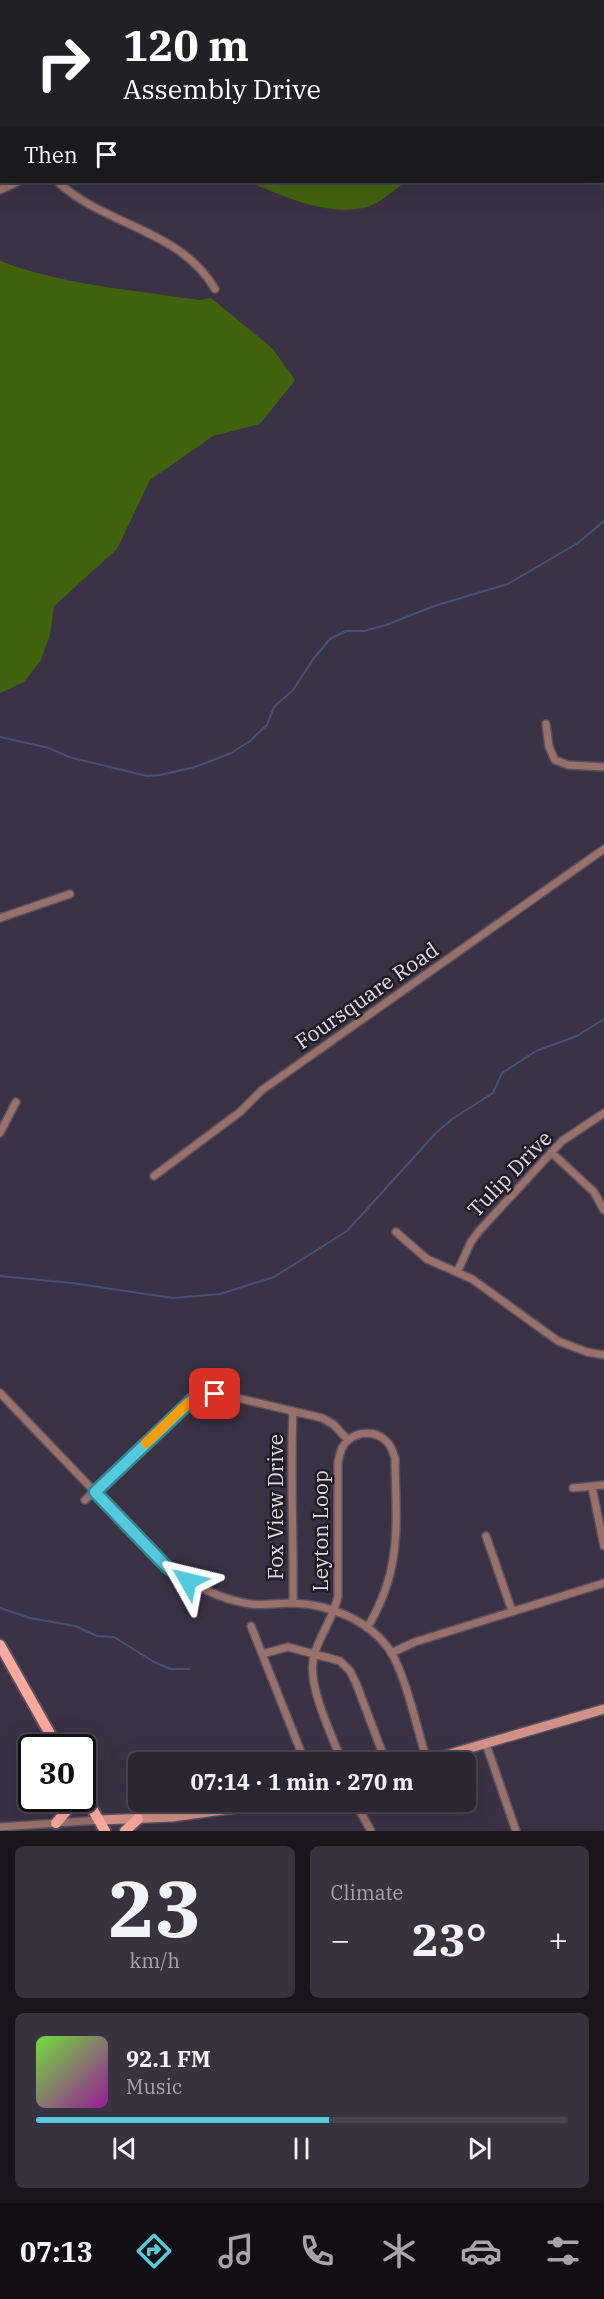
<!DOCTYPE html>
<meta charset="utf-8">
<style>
:root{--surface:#2c2633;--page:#38323f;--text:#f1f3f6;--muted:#a6a5ac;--line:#48434e;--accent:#54cadd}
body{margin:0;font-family:"IBM Plex Serif",serif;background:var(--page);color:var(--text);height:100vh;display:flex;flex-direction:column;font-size:22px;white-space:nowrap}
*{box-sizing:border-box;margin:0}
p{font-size:20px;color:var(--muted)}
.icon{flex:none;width:33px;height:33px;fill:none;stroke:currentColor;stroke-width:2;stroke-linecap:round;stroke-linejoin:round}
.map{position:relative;height:1831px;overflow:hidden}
.side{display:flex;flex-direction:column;gap:15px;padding:15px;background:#18151c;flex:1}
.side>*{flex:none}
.hud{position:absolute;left:0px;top:0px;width:604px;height:183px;box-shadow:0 6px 24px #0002,0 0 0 2px var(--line);background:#202124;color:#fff;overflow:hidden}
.speed{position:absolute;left:18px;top:1734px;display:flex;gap:12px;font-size:30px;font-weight:700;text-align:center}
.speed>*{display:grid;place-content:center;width:78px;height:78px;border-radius:50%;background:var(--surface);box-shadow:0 6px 24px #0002,0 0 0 2px var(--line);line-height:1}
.speed .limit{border:3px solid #111;border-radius:9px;background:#fff;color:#111}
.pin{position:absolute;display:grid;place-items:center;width:51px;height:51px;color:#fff;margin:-26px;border-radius:12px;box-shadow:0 3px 9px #0006}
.me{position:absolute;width:66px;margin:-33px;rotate:307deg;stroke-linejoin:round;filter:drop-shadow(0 0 4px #0008)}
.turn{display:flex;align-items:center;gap:21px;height:126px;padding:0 24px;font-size:27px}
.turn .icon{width:78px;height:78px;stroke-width:2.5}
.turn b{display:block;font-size:42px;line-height:51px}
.then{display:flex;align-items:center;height:57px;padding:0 24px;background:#0003;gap:12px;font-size:22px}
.big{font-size:45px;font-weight:700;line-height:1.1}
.side .card{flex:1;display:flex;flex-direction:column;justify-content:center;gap:9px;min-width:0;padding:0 21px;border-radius:9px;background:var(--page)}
.side .dial{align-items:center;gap:0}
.dial b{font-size:78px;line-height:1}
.song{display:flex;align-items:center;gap:18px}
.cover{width:72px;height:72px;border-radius:9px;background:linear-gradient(135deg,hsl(100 70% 55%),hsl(300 70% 35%))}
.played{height:6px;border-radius:3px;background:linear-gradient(90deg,var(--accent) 55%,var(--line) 55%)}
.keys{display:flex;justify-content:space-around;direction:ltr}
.heat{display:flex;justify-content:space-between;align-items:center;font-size:33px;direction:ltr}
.side .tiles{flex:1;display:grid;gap:15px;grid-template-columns:1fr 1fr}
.card:last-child{grid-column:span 2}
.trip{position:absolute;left:128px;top:1752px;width:348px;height:60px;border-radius:9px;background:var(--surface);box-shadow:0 6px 24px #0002,0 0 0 2px var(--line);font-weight:700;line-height:60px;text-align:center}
.tabs{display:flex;height:96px;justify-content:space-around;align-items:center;background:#120f14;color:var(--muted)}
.tabs .icon{width:42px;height:42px}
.tabs .on{color:var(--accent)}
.tabs b{font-size:27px;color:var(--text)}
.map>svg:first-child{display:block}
.green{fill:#42630e}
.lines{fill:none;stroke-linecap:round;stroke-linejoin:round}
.stream{stroke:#435276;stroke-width:2}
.street-casing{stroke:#585061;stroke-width:10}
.secondary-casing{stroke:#585061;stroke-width:12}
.primary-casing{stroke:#585061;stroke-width:14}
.street{stroke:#99716a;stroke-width:7}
.secondary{stroke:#d19187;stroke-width:9}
.primary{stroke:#fba99c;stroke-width:10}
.route-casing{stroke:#378390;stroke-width:15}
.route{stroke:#54cadd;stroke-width:10}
.slow{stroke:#f59e0b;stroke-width:10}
.labels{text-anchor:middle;stroke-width:5;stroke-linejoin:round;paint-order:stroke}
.street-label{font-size:21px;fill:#e0dbe7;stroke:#201c24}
</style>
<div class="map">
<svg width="604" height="1831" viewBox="0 0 604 1831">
<rect width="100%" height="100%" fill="#3a3244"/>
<!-- green -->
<path class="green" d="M0,0H73L75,1L2,2L1,36Z
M529,0H604V44L603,2L528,1Z
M249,182H406C395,189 380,203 367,207C327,217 286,197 249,182Z
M0,261C63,285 132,290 199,300L211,298L273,349L295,380L260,424L213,436L150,480L117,549L54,606L50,634L41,660L24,682L0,693Z"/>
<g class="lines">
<!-- stream -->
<path class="stream" d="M241,2L243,0
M0,149L2,148
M0,737L49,748L69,757L147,776L160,775L195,767L231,753L250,741L267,725L274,707L293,690L314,658L330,639L346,631H364L386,625L434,606L508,584L578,543L604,521
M0,1276L72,1283L173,1298L220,1294L274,1277L347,1231L435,1134L452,1119L493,1093L502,1073L536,1051L577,1036L604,1019
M0,1608L30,1618L75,1626L97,1636L114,1637L154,1662L170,1669H189"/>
<!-- street casing -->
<g class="street-casing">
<path id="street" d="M440,2L442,0
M0,120L2,121
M58,182C105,226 180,229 215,289
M0,190L17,182
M546,724L549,747L555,760L568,765L604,767
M0,918L70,894
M0,1133L16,1102
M551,1152L594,1192L604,1210
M154,1176L240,1112L262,1090L604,849
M396,1232L427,1259L472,1279L558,1341L587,1352L604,1355
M457,1272L471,1242L479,1231L562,1141L604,1113
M0,1393L167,1567C192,1584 220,1600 251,1604C264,1606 278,1603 292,1603C329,1604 370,1620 391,1652C406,1677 418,1732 427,1761
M293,1411C290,1475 294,1539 293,1603
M592,1487L604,1546
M573,1488L604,1485
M85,1500L192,1399L203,1395H225L322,1418L333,1424L348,1440
M486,1536L512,1611
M251,1626L305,1762
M391,1653L415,1642L604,1583
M262,1654L288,1647L340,1661L350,1671L356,1683L384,1757
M486,1744L516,1831
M342,1762C332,1735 306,1684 314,1656C319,1635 334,1618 338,1596V1462C339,1458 340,1452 342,1448C350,1432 373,1428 386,1441C391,1445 393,1452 395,1458C396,1523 403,1569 367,1628
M355,1802L371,1831
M0,1827L99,1820"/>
</g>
<!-- secondary casing -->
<g class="secondary-casing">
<path id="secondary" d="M422,1762L604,1709
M99,1820L172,1817L280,1802"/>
</g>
<!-- primary casing -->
<g class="primary-casing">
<path id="primary" d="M0,1645L58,1748
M82,1791L105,1831
M56,1823L69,1808L73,1798
M125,1831L138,1819"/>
</g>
<!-- street -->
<use href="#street" class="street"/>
<!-- secondary -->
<use href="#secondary" class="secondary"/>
<!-- primary -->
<use href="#primary" class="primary"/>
</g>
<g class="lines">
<!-- route casing -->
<g class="route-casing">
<path id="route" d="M188,1581L167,1567L95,1492L192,1400L203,1395L215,1394"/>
</g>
<!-- route -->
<use href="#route" class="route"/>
<!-- slow -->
<path class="slow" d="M146,1443L188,1403"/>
</g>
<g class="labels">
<!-- street labels -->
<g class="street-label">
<text transform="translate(367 996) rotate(-35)" y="7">Foursquare Road</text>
<text transform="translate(510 1174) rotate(-46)" y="7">Tulip Drive</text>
<text transform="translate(276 1507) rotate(-90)" y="7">Fox View Drive</text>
<text transform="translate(321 1531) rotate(-90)" y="7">Leyton Loop</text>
</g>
</g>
</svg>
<div class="speed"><div class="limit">30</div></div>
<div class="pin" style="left:215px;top:1394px;background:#d93025"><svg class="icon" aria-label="arrive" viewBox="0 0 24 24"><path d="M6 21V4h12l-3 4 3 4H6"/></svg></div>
<svg class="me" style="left:188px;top:1581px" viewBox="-20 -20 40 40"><path d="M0-17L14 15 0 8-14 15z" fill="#54cadd" stroke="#fff" stroke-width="4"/></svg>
<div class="trip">07:14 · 1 min · 270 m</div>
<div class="hud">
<div class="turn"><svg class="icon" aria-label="right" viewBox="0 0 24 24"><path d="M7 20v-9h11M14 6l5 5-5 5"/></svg><div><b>120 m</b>Assembly Drive</div></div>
<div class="then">Then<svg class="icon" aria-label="arrive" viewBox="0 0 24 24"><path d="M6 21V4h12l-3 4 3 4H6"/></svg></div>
</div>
</div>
<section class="side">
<div class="tiles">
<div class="card dial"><b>23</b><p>km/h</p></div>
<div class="card"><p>Climate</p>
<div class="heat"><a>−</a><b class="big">23°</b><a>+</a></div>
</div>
<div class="card">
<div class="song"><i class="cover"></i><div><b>92.1 FM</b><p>Music</p></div></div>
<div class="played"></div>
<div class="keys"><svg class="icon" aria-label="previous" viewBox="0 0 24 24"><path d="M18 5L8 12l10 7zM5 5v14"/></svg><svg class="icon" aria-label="pause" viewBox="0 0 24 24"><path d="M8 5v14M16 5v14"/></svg><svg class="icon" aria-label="next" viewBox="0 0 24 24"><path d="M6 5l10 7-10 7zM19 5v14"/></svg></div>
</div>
</div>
</section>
<nav class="tabs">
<b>07:13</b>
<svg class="icon on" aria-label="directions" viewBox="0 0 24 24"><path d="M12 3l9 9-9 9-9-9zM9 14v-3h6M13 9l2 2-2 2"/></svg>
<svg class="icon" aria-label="music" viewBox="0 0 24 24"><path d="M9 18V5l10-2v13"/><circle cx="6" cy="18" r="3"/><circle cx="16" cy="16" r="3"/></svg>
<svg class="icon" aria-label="phone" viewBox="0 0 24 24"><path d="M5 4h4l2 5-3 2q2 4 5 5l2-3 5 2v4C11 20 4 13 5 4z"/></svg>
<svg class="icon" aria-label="climate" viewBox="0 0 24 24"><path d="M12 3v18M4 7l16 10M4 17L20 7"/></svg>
<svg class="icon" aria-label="car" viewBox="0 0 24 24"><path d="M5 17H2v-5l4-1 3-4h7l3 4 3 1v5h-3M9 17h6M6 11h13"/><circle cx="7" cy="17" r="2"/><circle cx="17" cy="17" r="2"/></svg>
<svg class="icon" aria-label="filters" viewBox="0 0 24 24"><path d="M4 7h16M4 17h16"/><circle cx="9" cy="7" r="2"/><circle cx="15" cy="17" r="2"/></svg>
</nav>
